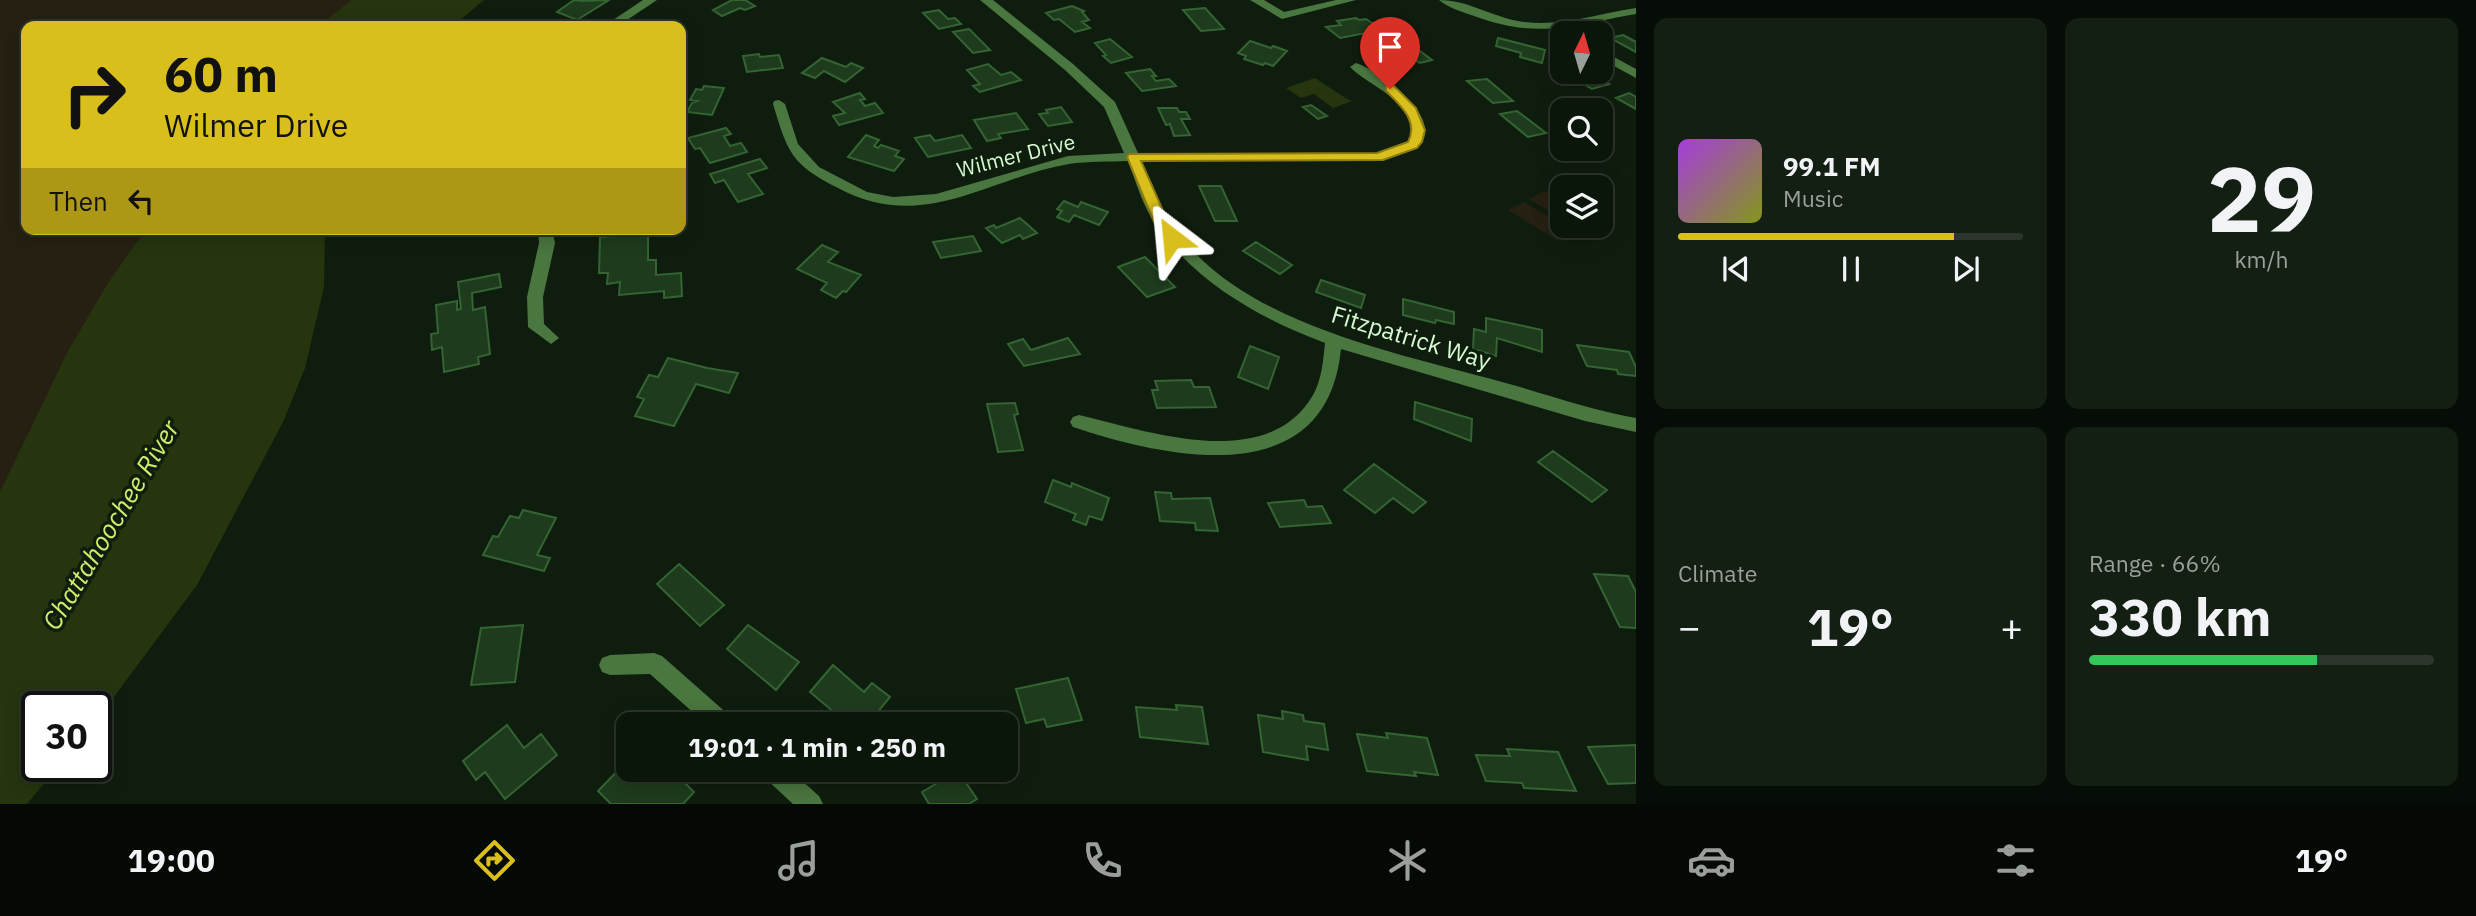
<!DOCTYPE html>
<meta charset="utf-8">
<style>
:root{--surface:#0b160a;--page:#141f13;--text:#f1f3f6;--muted:#9a9f9c;--line:#2b352b;--accent:#d9bf1c}
body{margin:0;font-family:"IBM Plex Sans",sans-serif;background:var(--page);color:var(--text);height:100vh;display:flex;flex-direction:column;font-size:26px;white-space:nowrap}
*{box-sizing:border-box;margin:0}
p{font-size:23px;color:var(--muted)}
.icon{flex:none;width:38px;height:38px;fill:none;stroke:currentColor;stroke-width:2;stroke-linecap:round;stroke-linejoin:round}
.map{position:relative;flex:1;overflow:hidden}
.side{display:flex;flex-direction:column;gap:18px;padding:18px;background:#060c06;width:840px}
.side>*{flex:none}
.guide{position:absolute;left:21px;top:21px;width:665px;height:214px;border-radius:14px;box-shadow:0 4px 18px #0003,0 0 0 2px var(--line);background:#d9bf1c;color:#111;overflow:hidden}
.needle{width:46px;rotate:5deg}
.fabs{position:absolute;left:1550px;top:21px;display:grid;gap:14px}
.fabs a{display:grid;place-items:center;width:63px;height:63px;border-radius:14px;background:var(--surface);box-shadow:0 4px 18px #0003,0 0 0 2px var(--line);font-size:35px}
.speed{position:absolute;left:21px;top:691px;display:flex;gap:14px;font-size:35px;font-weight:700;text-align:center}
.speed>*{display:grid;place-content:center;width:91px;height:91px;border-radius:50%;background:var(--surface);box-shadow:0 4px 18px #0003,0 0 0 2px var(--line);line-height:1}
.speed .limit{border:4px solid #111;border-radius:10px;background:#fff;color:#111}
.pin{position:absolute;display:grid;place-items:center;width:60px;height:60px;color:#fff;margin:-72px -30px;border-radius:50% 50% 50% 0;rotate:-45deg;box-shadow:0 0 7px #0007}
.pin .icon{rotate:45deg}
.me{position:absolute;width:77px;margin:-38px;rotate:331deg;stroke-linejoin:round;filter:drop-shadow(0 0 5px #0008)}
.turn{display:flex;align-items:center;gap:24px;height:147px;padding:0 28px;font-size:32px}
.turn .icon{width:91px;height:91px;stroke-width:2.5}
.turn b{display:block;font-size:49px;line-height:60px}
.then{display:flex;align-items:center;height:66px;padding:0 28px;background:#0003;gap:14px;font-size:26px}
.big{font-size:52px;font-weight:700;line-height:1.1}
.side .widget{flex:1;display:flex;flex-direction:column;justify-content:center;gap:10px;min-width:0;padding:0 24px;border-radius:14px;background:var(--page)}
.side .dial{align-items:center;gap:0}
.dial b{font-size:91px;line-height:1}
.song{display:flex;align-items:center;gap:21px}
.cover{width:84px;height:84px;border-radius:10px;background:linear-gradient(135deg,hsl(280 70% 55%),hsl(70 70% 35%))}
.played{height:7px;border-radius:4px;background:linear-gradient(90deg,var(--accent) 80%,var(--line) 80%)}
.keys{display:flex;justify-content:space-around;direction:ltr}
.heat{display:flex;justify-content:space-between;align-items:center;font-size:38px;direction:ltr}
.charge{height:10px;border-radius:5px;background:linear-gradient(90deg,#34c759 66%,var(--line) 0)}
.side .tiles{flex:1;display:grid;gap:18px;grid-template-columns:repeat(2,1fr)}
.trip{position:absolute;left:616px;top:712px;width:402px;height:70px;border-radius:14px;background:var(--surface);box-shadow:0 4px 18px #0003,0 0 0 2px var(--line);font-weight:700;line-height:70px;text-align:center}
.menu{display:flex;height:112px;justify-content:space-around;align-items:center;background:#040904;color:var(--muted)}
.menu .icon{width:49px;height:49px}
.menu .on{color:var(--accent)}
.menu b{font-size:32px;color:var(--text)}
main{display:flex;flex:1;min-height:0}
.map>svg:first-child{display:block}
.green{fill:#262012}
.water{fill:#26350e}
.building{fill:#1e3b1d;stroke:#346432;stroke-width:2}
.lines{fill:none;stroke-linecap:round;stroke-linejoin:round}
.minor{fill:#4a763f;fill-rule:evenodd}
.route{fill:#d9bf1c;stroke:#8d7c12;stroke-width:2}
.labels{text-anchor:middle;stroke-width:7;stroke-linejoin:round;paint-order:stroke}
.far-street-label{font-size:21px;fill:#d5f9d0;stroke:#0f1d0e}
.street-label{font-size:24px;fill:#d5f9d0;stroke:#0f1d0e}
.water-label{font-size:26px;font-style:italic;fill:#cfec6b;stroke:#0f1d0e}
</style>
<main>
<div class="map">
<svg width="1636" height="804" viewBox="0 0 1636 804">
<rect width="100%" height="100%" fill="#0f1d0e"/>
<!-- green -->
<path class="green" d="M0,0H356L319,26H26V229H151L0,521Z
M1544,191L1563,203V220L1529,199Z
M1524,202L1574,232L1558,241L1508,210Z"/>
<!-- water -->
<path class="water" d="M352,0H484L453,26H318Z
M1315,78L1347,99L1352,101L1333,108L1314,94L1301,98L1286,88Z
M146,229H325L324,287L305,368L283,422L197,585L96,721V707H37V766L58,767L27,804H0V492L68,351L108,283Z"/>
<!-- building -->
<path class="building" d="M574,0L582,1L609,0L577,20L557,12Z
M732,0H745L755,6L745,10L740,8L722,16L713,10Z
M1072,6L1084,11L1082,12L1089,20L1082,22L1090,28L1075,32L1059,19L1054,20L1046,13Z
M1205,8L1224,29L1201,31L1183,10Z
M939,10L948,19L955,18L961,24L939,29L923,13Z
M1356,18L1359,20L1366,19L1382,30L1340,38L1326,27L1341,25L1337,21Z
M969,29L990,50L973,53L953,32Z
M1623,35L1636,42V52L1610,38Z
M1498,38L1545,50L1542,63L1520,57L1521,53L1496,46Z
M1110,39L1132,57L1111,63L1103,56L1106,55L1095,43Z
M1250,41L1271,48L1273,46L1287,51L1273,66L1265,63L1263,65L1244,59L1246,56L1238,53Z
M1407,42L1424,54L1432,60L1420,63L1392,46Z
M759,54L760,57L779,55L783,68L747,72L743,56Z
M822,58L846,67L851,63L863,68L845,82L824,71L815,78L802,73Z
M988,64L1001,75L1011,72L1021,80L980,92L973,86L980,84L967,70Z
M1150,69L1156,76H1152L1156,81L1169,79L1176,86L1142,91L1126,73Z
M1563,69V72H1584L1609,84L1592,89L1560,70Z
M1487,79L1513,101L1493,103L1467,81Z
M704,86L724,88L712,115L687,112L692,103L697,101L690,100L696,89L702,90Z
M860,93L865,99L860,100L865,106L875,103L883,113L839,125L833,116L845,113L833,102Z
M1629,93L1636,97V109L1616,98Z
M1311,105L1327,116L1318,119L1303,107Z
M1061,107L1072,122L1048,126L1039,114L1048,113L1046,110Z
M1158,108H1177L1179,112H1186L1190,119H1181L1190,135L1174,136L1170,124L1166,125Z
M1517,111L1546,133L1528,137L1500,114Z
M1016,113L1028,129L998,134L1001,138L987,141L974,120Z
M726,128L731,134L724,136L730,146L741,143L747,152L710,163L700,148L695,149L688,138Z
M866,135L879,140L874,146L878,148L881,145L899,151L895,156L904,159L894,171L848,157Z
M930,135L935,141L962,135L971,148L928,157L915,138Z
M760,159L767,168L748,174L763,194L738,202L724,180L715,183L710,174Z
M1199,186H1221L1237,221H1215Z
M1064,201L1078,207L1081,202L1108,212L1099,225L1074,215L1069,222L1057,217L1062,211L1057,209Z
M1020,218L1037,233L1023,239L1020,235L1002,243L986,228L994,225L996,228Z
M648,233V260H656V275L681,273L682,296L664,298V291L619,295L620,282L607,284L608,273H599L600,237Z
M973,236L981,251L941,258L933,242Z
M1256,242L1292,265L1280,274L1243,251Z
M822,245L838,252L828,262L861,275L846,292L843,291L836,298L821,290L827,283L797,269Z
M1145,257L1175,287L1147,297L1118,267Z
M499,274L501,287L472,293L473,310L485,307L490,354L478,357L479,364L444,372L442,347L432,350L431,334L438,333L436,305L457,301V310L461,309L458,282Z
M1321,280L1365,295L1361,308L1316,292Z
M1403,299L1454,312V324L1436,320L1435,323L1403,315Z
M1486,318L1542,330V352L1497,338L1496,356L1473,349L1474,329L1486,332Z
M1068,338L1080,354L1024,366L1008,344L1023,339L1031,350Z
M1577,345L1629,352L1636,367V376L1618,374L1617,370L1587,366Z
M1250,346L1279,357L1268,389L1238,377Z
M668,358L707,368L738,373L729,393L696,384L674,426L635,416L644,399L637,397L649,375L658,377Z
M1191,380L1194,387H1209L1216,407L1157,408L1152,390H1158L1155,381Z
M1415,402L1472,419L1471,441L1414,419Z
M1015,403L1018,414L1014,415L1023,450L998,452L987,404Z
M1553,451L1607,490L1592,502L1538,462Z
M1374,464L1426,502L1413,513L1393,498L1375,513L1344,490Z
M1053,480L1071,487L1072,483L1109,498L1102,520L1089,516L1086,525L1073,520L1076,514L1045,502Z
M1155,492L1171,493L1172,499L1210,498L1218,531L1196,530L1195,523L1160,521Z
M1304,500L1307,507L1322,506L1331,523L1280,527L1268,503Z
M523,510L556,518L537,555L550,558L544,571L483,555L493,536L498,537L510,516L519,518Z
M679,564L724,605L700,626L657,584Z
M1594,574L1628,576L1636,592V628L1620,627Z
M523,625L515,682L471,685L481,628Z
M748,625L799,662L776,690L727,649Z
M833,665L864,692L872,683L890,697L868,724H848L810,692Z
M1068,678L1082,720L1047,727L1044,719L1026,723L1016,689Z
M1176,705L1202,707L1208,744L1140,737L1136,707L1177,710Z
M1282,711L1303,715L1304,721L1324,724L1328,750L1306,746L1308,760L1263,752L1258,715L1283,719Z
M507,725L524,748L541,734L557,755L505,799L485,772L476,780L463,761Z
M1386,733L1427,738L1438,775L1414,772L1416,776L1367,771L1357,734L1388,738Z
M1636,745V783L1608,784L1588,747Z
M1507,749L1558,752L1576,791L1524,788L1522,783L1486,781L1476,755L1510,756Z
M628,760V770H672L694,792L683,804H611L598,791Z
M958,771L977,799L969,804H929L922,792Z"/>
<g class="lines">
<!-- minor -->
<path class="minor" d="M643,0H657L618,26H604Z
M980,0H993L1073,64L1115,102L1138,153H1377L1408,142C1427,106 1369,87 1350,67L1356,63C1377,70 1429,107 1425,133C1425,138 1420,144 1418,148L1378,161H1141C1157,197 1167,224 1195,253C1267,328 1404,355 1502,382C1547,394 1590,410 1636,418V432L1585,421L1341,349C1327,493 1169,459 1073,427L1070,422L1073,417L1079,415C1148,431 1267,474 1313,395C1322,379 1323,361 1325,343C1261,319 1196,283 1156,225C1143,207 1136,182 1128,161C1109,162 1088,161 1069,164C987,178 923,234 838,188C791,164 788,153 773,104L774,101L779,100L785,104L798,144L819,167L867,192L893,197L936,194L1068,156L1124,153L1104,107L1065,70Z
M1250,0H1264L1284,12L1336,0H1356L1282,19Z
M1439,0C1467,0 1491,16 1518,21C1558,28 1597,14 1636,8V14C1572,25 1539,40 1474,16C1463,12 1448,8 1439,0Z
M1601,50L1636,69V78L1601,59Z
M538,229H552L555,243L543,297L544,324L559,338L551,344L528,327L527,297L539,243Z
M654,653L662,656L730,716L733,724H706L650,674L610,675L602,672L599,665L602,658L610,655Z
M761,770H790L819,796L823,804H793L765,778Z"/>
</g>
<!-- route -->
<path class="route" d="M1386,86H1394L1416,108L1425,130L1422,142L1417,148L1383,160L1141,161L1168,222L1178,238L1176,241H1167L1154,222L1127,157L1129,154L1377,153L1408,142C1419,121 1400,105 1386,91Z"/>
<g class="labels">
<!-- far-street labels -->
<g class="far-street-label">
<text transform="translate(1016 156) rotate(-14)" y="7">Wilmer Drive</text>
</g>
<!-- street labels -->
<g class="street-label">
<text transform="translate(1411 338) rotate(17)" y="8">Fitzpatrick Way</text>
</g>
<!-- water labels -->
<g class="water-label">
<text transform="translate(111 525) rotate(-59)" y="9">Chattahoochee River</text>
</g>
</g>
</svg>
<div class="fabs">
<a><svg class="needle" viewBox="-14 -14 28 28"><path d="M0-13l5 13h-10z" fill="#e53935"/><path d="M0 13l5-13h-10z" fill="#9a9f9c"/></svg></a>
<a><svg class="icon" aria-label="search" viewBox="0 0 24 24"><circle cx="10" cy="10" r="6"/><path d="M15 15l6 6"/></svg></a>
<a><svg class="icon" aria-label="layers" viewBox="0 0 24 24"><path d="M12 4l9 5-9 5-9-5zM3 14l9 5 9-5"/></svg></a>
</div>
<div class="speed"><div class="limit">30</div></div>
<div class="pin" style="left:1390px;top:89px;background:#d93025"><svg class="icon" aria-label="arrive" viewBox="0 0 24 24"><path d="M6 21V4h12l-3 4 3 4H6"/></svg></div>
<svg class="me" style="left:1172px;top:238px" viewBox="-20 -20 40 40"><path d="M0-17L14 15 0 8-14 15z" fill="#d9bf1c" stroke="#fff" stroke-width="4"/></svg>
<div class="trip">19:01 · 1 min · 250 m</div>
<div class="guide">
<div class="turn"><svg class="icon" aria-label="right" viewBox="0 0 24 24"><path d="M7 20v-9h11M14 6l5 5-5 5"/></svg><div><b>60 m</b>Wilmer Drive</div></div>
<div class="then">Then<svg class="icon" aria-label="left" viewBox="0 0 24 24"><path d="M17 20v-9H6M10 6l-5 5 5 5"/></svg></div>
</div>
</div>
<section class="side">
<div class="tiles">
<div class="widget">
<div class="song"><i class="cover"></i><div><b>99.1 FM</b><p>Music</p></div></div>
<div class="played"></div>
<div class="keys"><svg class="icon" aria-label="previous" viewBox="0 0 24 24"><path d="M18 5L8 12l10 7zM5 5v14"/></svg><svg class="icon" aria-label="pause" viewBox="0 0 24 24"><path d="M8 5v14M16 5v14"/></svg><svg class="icon" aria-label="next" viewBox="0 0 24 24"><path d="M6 5l10 7-10 7zM19 5v14"/></svg></div>
</div>
<div class="widget dial"><b>29</b><p>km/h</p></div>
<div class="widget"><p>Climate</p>
<div class="heat"><a>−</a><b class="big">19°</b><a>+</a></div>
</div>
<div class="widget"><p>Range · 66%</p><b class="big">330 km</b><div class="charge"></div></div>
</div>
</section>
</main>
<nav class="menu">
<b>19:00</b>
<svg class="icon on" aria-label="directions" viewBox="0 0 24 24"><path d="M12 3l9 9-9 9-9-9zM9 14v-3h6M13 9l2 2-2 2"/></svg>
<svg class="icon" aria-label="music" viewBox="0 0 24 24"><path d="M9 18V5l10-2v13"/><circle cx="6" cy="18" r="3"/><circle cx="16" cy="16" r="3"/></svg>
<svg class="icon" aria-label="phone" viewBox="0 0 24 24"><path d="M5 4h4l2 5-3 2q2 4 5 5l2-3 5 2v4C11 20 4 13 5 4z"/></svg>
<svg class="icon" aria-label="climate" viewBox="0 0 24 24"><path d="M12 3v18M4 7l16 10M4 17L20 7"/></svg>
<svg class="icon" aria-label="car" viewBox="0 0 24 24"><path d="M5 17H2v-5l4-1 3-4h7l3 4 3 1v5h-3M9 17h6M6 11h13"/><circle cx="7" cy="17" r="2"/><circle cx="17" cy="17" r="2"/></svg>
<svg class="icon" aria-label="filters" viewBox="0 0 24 24"><path d="M4 7h16M4 17h16"/><circle cx="9" cy="7" r="2"/><circle cx="15" cy="17" r="2"/></svg>
<b>19°</b>
</nav>
